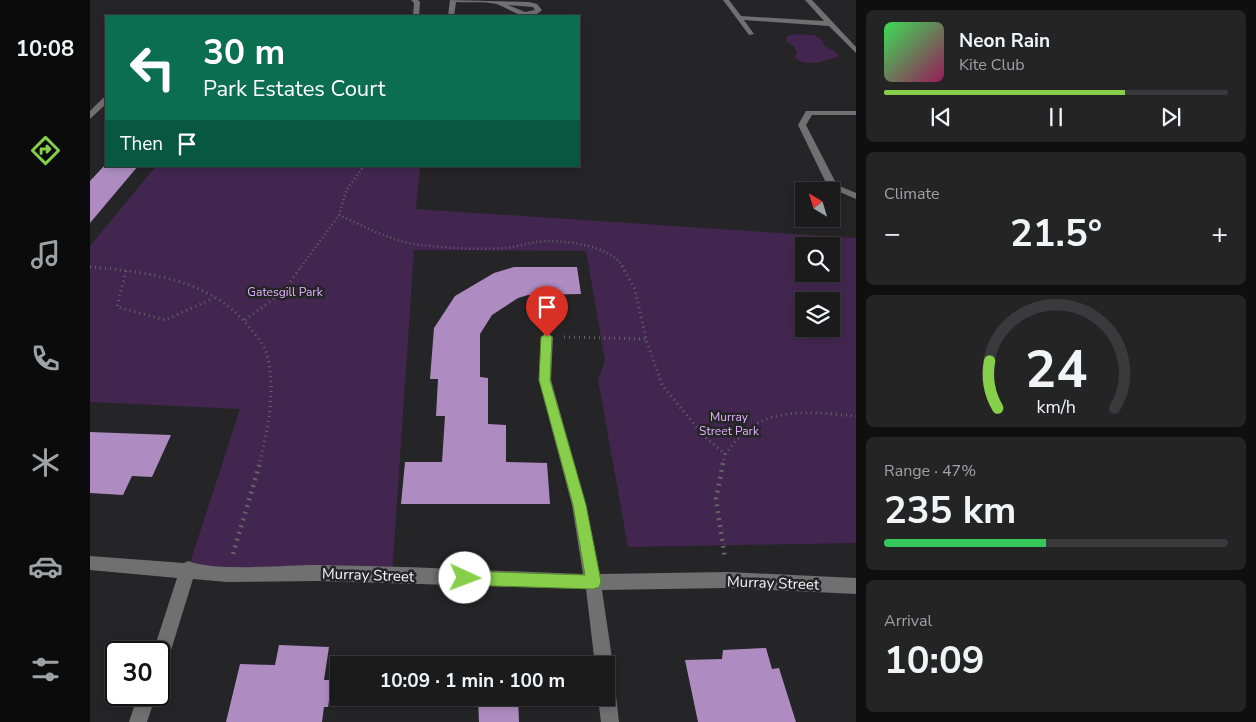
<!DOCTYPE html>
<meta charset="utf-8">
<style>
:root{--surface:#1c1b1c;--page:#252425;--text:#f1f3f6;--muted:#a0a1a3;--line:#3a393b;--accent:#87cf4a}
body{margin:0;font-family:"Nunito Sans",sans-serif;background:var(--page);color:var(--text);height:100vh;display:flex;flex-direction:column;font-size:19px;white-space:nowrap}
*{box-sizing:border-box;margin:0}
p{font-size:16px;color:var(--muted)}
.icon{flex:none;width:28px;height:28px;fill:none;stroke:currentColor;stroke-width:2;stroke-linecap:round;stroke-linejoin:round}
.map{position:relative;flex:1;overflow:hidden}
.panel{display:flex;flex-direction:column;gap:10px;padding:10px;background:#0f0f0f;width:400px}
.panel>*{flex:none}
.top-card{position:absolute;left:15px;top:15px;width:475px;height:152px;border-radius:0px;box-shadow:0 2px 8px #0003,0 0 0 1px var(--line);background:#0b6e4f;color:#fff;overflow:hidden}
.needle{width:32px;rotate:322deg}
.tools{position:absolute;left:705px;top:182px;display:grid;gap:10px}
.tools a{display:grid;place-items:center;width:45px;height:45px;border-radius:0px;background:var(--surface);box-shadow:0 2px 8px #0003,0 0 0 1px var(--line);font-size:25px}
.speed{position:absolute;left:15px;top:641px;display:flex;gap:10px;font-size:25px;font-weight:700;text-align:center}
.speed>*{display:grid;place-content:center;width:65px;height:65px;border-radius:50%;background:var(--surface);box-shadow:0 2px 8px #0003,0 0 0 1px var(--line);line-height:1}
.speed .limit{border:2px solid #111;border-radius:8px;background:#fff;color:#111}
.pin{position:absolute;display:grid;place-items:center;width:42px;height:42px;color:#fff;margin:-51px -21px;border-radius:50% 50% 50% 0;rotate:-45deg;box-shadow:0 0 5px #0007}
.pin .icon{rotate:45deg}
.me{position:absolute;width:55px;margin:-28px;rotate:92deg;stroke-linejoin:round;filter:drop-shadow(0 0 4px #0008)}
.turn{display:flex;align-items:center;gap:18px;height:105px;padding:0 15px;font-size:22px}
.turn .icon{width:65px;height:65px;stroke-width:2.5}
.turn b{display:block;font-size:35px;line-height:42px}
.then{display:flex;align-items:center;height:48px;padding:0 15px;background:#0003;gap:10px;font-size:19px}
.big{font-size:38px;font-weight:700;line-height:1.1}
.panel .card{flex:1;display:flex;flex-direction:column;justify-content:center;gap:8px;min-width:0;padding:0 18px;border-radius:8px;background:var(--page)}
.panel .dial{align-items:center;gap:0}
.dial svg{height:130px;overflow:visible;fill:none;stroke:var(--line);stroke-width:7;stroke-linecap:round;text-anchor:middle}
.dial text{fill:var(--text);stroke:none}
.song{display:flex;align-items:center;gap:15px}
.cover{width:60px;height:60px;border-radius:8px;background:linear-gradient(135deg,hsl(130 70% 55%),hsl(330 70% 35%))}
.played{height:5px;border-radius:2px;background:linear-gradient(90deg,var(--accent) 70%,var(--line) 70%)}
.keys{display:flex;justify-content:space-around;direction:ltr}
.heat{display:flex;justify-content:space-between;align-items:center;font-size:28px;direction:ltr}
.charge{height:8px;border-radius:4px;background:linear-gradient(90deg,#34c759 47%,var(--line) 0)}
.trip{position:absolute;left:240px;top:656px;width:285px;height:50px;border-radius:0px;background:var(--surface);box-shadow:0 2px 8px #0003,0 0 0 1px var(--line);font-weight:700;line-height:50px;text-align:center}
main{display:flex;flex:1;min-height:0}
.tab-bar{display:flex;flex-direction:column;width:90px;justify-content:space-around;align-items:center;background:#0b0b0b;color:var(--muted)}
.tab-bar .icon{width:35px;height:35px}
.tab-bar .active{color:var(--accent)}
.tab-bar b{font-size:22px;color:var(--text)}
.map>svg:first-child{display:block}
.green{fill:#422650;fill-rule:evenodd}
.building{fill:#ae8cc1}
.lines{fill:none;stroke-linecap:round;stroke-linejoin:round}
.path-far2{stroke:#646365;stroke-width:2.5;stroke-dasharray:1 3;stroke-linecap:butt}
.path-far1{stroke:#646365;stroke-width:3;stroke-dasharray:1 4;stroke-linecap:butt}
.path{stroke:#646365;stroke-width:4.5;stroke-dasharray:2 5;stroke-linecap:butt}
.minor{fill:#717071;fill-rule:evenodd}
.route{fill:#87cf4a;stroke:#588730}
.labels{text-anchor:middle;stroke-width:5;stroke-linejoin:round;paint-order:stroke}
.park-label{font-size:12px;fill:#e2b2fd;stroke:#252426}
.near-street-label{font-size:15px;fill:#f5f4f6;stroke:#252426}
</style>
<main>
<nav class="tab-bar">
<b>10:08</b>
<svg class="icon active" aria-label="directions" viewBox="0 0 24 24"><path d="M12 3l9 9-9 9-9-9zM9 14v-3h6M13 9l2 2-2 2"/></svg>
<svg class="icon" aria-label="music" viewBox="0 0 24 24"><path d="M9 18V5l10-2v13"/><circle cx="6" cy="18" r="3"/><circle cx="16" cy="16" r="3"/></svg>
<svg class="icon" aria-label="phone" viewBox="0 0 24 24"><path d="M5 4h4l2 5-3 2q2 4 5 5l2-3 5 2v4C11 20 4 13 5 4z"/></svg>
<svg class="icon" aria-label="climate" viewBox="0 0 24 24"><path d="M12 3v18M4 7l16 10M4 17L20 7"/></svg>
<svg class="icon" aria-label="car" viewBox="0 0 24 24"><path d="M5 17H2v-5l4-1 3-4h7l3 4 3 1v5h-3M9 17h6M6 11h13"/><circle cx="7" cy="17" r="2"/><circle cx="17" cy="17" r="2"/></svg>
<svg class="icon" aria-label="filters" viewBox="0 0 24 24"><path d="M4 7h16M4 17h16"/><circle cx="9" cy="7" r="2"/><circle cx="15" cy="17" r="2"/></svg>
</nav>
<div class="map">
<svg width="766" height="722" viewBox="0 0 766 722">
<rect width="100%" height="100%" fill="#252426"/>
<!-- green -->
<path class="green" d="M707,34L724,35L733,41L734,46L746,52L748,57C735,60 715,69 705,57L707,53L704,46L696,42L697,36Z
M66,166H330L326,209L766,238V543L538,547L508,380L515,360L496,251L324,250L302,576L98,569L150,409L0,402V246ZM714,246H741V274H714ZM714,301H741V329H714Z"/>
<!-- building -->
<path class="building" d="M14,166H48L0,223V181Z
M424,267H487L491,294L438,295L428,298L402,315L390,334V377L398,378V424L416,425V462L457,463L460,504H311L315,462H352L355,416H346L348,379H340L344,328L365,296L404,273Z
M0,432L81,435L62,477L42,476L33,495L0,493Z
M189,645L239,647L234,680H242L238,707H234L232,722H136L150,664L185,665Z
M676,648L682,669L689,668L706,722H608L595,660L632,659L633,650Z
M387,661L426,662V665H387Z
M388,698H428L429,722H389Z"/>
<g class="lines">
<!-- path-far2 -->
<path class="path-far2" d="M249,215C276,227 302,242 331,245C359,248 387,250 415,248C425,247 435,244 445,242C469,239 520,244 533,267
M0,267H2
M211,267L249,215L257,189L274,166"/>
<!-- path-far1 -->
<path class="path-far1" d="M532,266L545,289L556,339L572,385L613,435L635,454L633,465
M0,267C57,272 121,279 159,327C165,334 173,343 176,352C187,388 178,429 169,465
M36,271L27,307L75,320L124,298
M155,320L192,293L212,266
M474,337L556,339
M635,454C643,445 650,435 659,428C689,407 731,413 766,416"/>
<!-- path -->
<path class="path" d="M633,463L626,499L635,559
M143,554L170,463"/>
<!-- minor -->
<path class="minor" d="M321,0H328L330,2L329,16H323L324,3Z
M360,0L439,2L447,4L452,10C437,24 424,11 409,5C400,1 377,3 366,2L364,16H358ZM418,5L443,7L445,10L435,12Z
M633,0H639L651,16L734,21L715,0H722L766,47V53L739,26L654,20L664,34L659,35Z
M13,98H16V104L0,119V111Z
M716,111H766V115H722L716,125L747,185L766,193V199L738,187L708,125Z
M457,333L463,337L461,380L496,505L510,574L638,572L766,578V594L638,588L512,590L523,665L520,671L516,673V665H505L496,589L228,581L137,582L103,579L78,660L75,666L69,669V652H63L87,578L0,570V556L94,563L98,561C126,572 194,565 227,565C316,566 405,571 493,574L482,505L449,380L451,337Z
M516,678L522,681L525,687L529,722H511L508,698H516Z
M48,695H66L57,722H39Z"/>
</g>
<!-- route -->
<path class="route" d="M457,333L462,337L460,380L496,505L511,582L509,587L503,589L375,585L370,583L368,578L370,573L375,571L495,575L483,505L449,380L451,337Z"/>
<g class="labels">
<!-- park labels -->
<g class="park-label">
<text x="195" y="296">Gatesgill Park</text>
<text x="639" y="421">Murray<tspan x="639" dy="14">Street Park</tspan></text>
</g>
<!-- near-street labels -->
<g class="near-street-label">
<text transform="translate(278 575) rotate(2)" y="5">Murray Street</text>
<text transform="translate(683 583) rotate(2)" y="5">Murray Street</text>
</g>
</g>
</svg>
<div class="tools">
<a><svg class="needle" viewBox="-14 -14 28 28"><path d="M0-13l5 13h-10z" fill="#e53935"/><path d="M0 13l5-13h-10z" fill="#a0a1a3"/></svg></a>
<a><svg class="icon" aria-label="search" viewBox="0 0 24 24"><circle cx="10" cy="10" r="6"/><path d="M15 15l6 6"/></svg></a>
<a><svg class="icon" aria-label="layers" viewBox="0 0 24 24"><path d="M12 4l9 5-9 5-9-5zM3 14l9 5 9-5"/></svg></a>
</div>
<div class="speed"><div class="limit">30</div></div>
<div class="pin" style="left:457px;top:337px;background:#d93025"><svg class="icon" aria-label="arrive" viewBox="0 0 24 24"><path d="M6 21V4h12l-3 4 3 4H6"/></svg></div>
<svg class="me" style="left:375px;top:578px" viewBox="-20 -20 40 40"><circle r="19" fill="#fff"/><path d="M0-13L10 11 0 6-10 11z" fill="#87cf4a"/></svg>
<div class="trip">10:09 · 1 min · 100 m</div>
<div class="top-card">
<div class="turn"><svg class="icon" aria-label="left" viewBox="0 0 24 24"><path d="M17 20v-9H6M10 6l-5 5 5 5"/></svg><div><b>30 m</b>Park Estates Court</div></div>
<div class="then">Then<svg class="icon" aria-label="arrive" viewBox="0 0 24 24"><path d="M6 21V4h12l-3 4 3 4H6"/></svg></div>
</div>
</div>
<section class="panel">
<div class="card">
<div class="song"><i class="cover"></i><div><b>Neon Rain</b><p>Kite Club</p></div></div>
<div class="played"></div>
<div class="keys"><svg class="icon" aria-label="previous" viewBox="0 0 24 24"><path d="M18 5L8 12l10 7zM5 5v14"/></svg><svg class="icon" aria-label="pause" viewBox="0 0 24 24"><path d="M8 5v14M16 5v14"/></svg><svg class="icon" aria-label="next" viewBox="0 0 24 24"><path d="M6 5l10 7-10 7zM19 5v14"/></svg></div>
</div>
<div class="card"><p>Climate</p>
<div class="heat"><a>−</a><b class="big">21.5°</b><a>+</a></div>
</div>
<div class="card dial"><svg viewBox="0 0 100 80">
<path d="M14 69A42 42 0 1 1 86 69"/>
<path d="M14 69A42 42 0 0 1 9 40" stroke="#87cf4a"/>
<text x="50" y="56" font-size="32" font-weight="700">24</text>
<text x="50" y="72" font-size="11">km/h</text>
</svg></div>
<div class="card"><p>Range · 47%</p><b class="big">235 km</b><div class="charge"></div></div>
<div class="card"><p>Arrival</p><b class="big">10:09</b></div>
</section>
</main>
